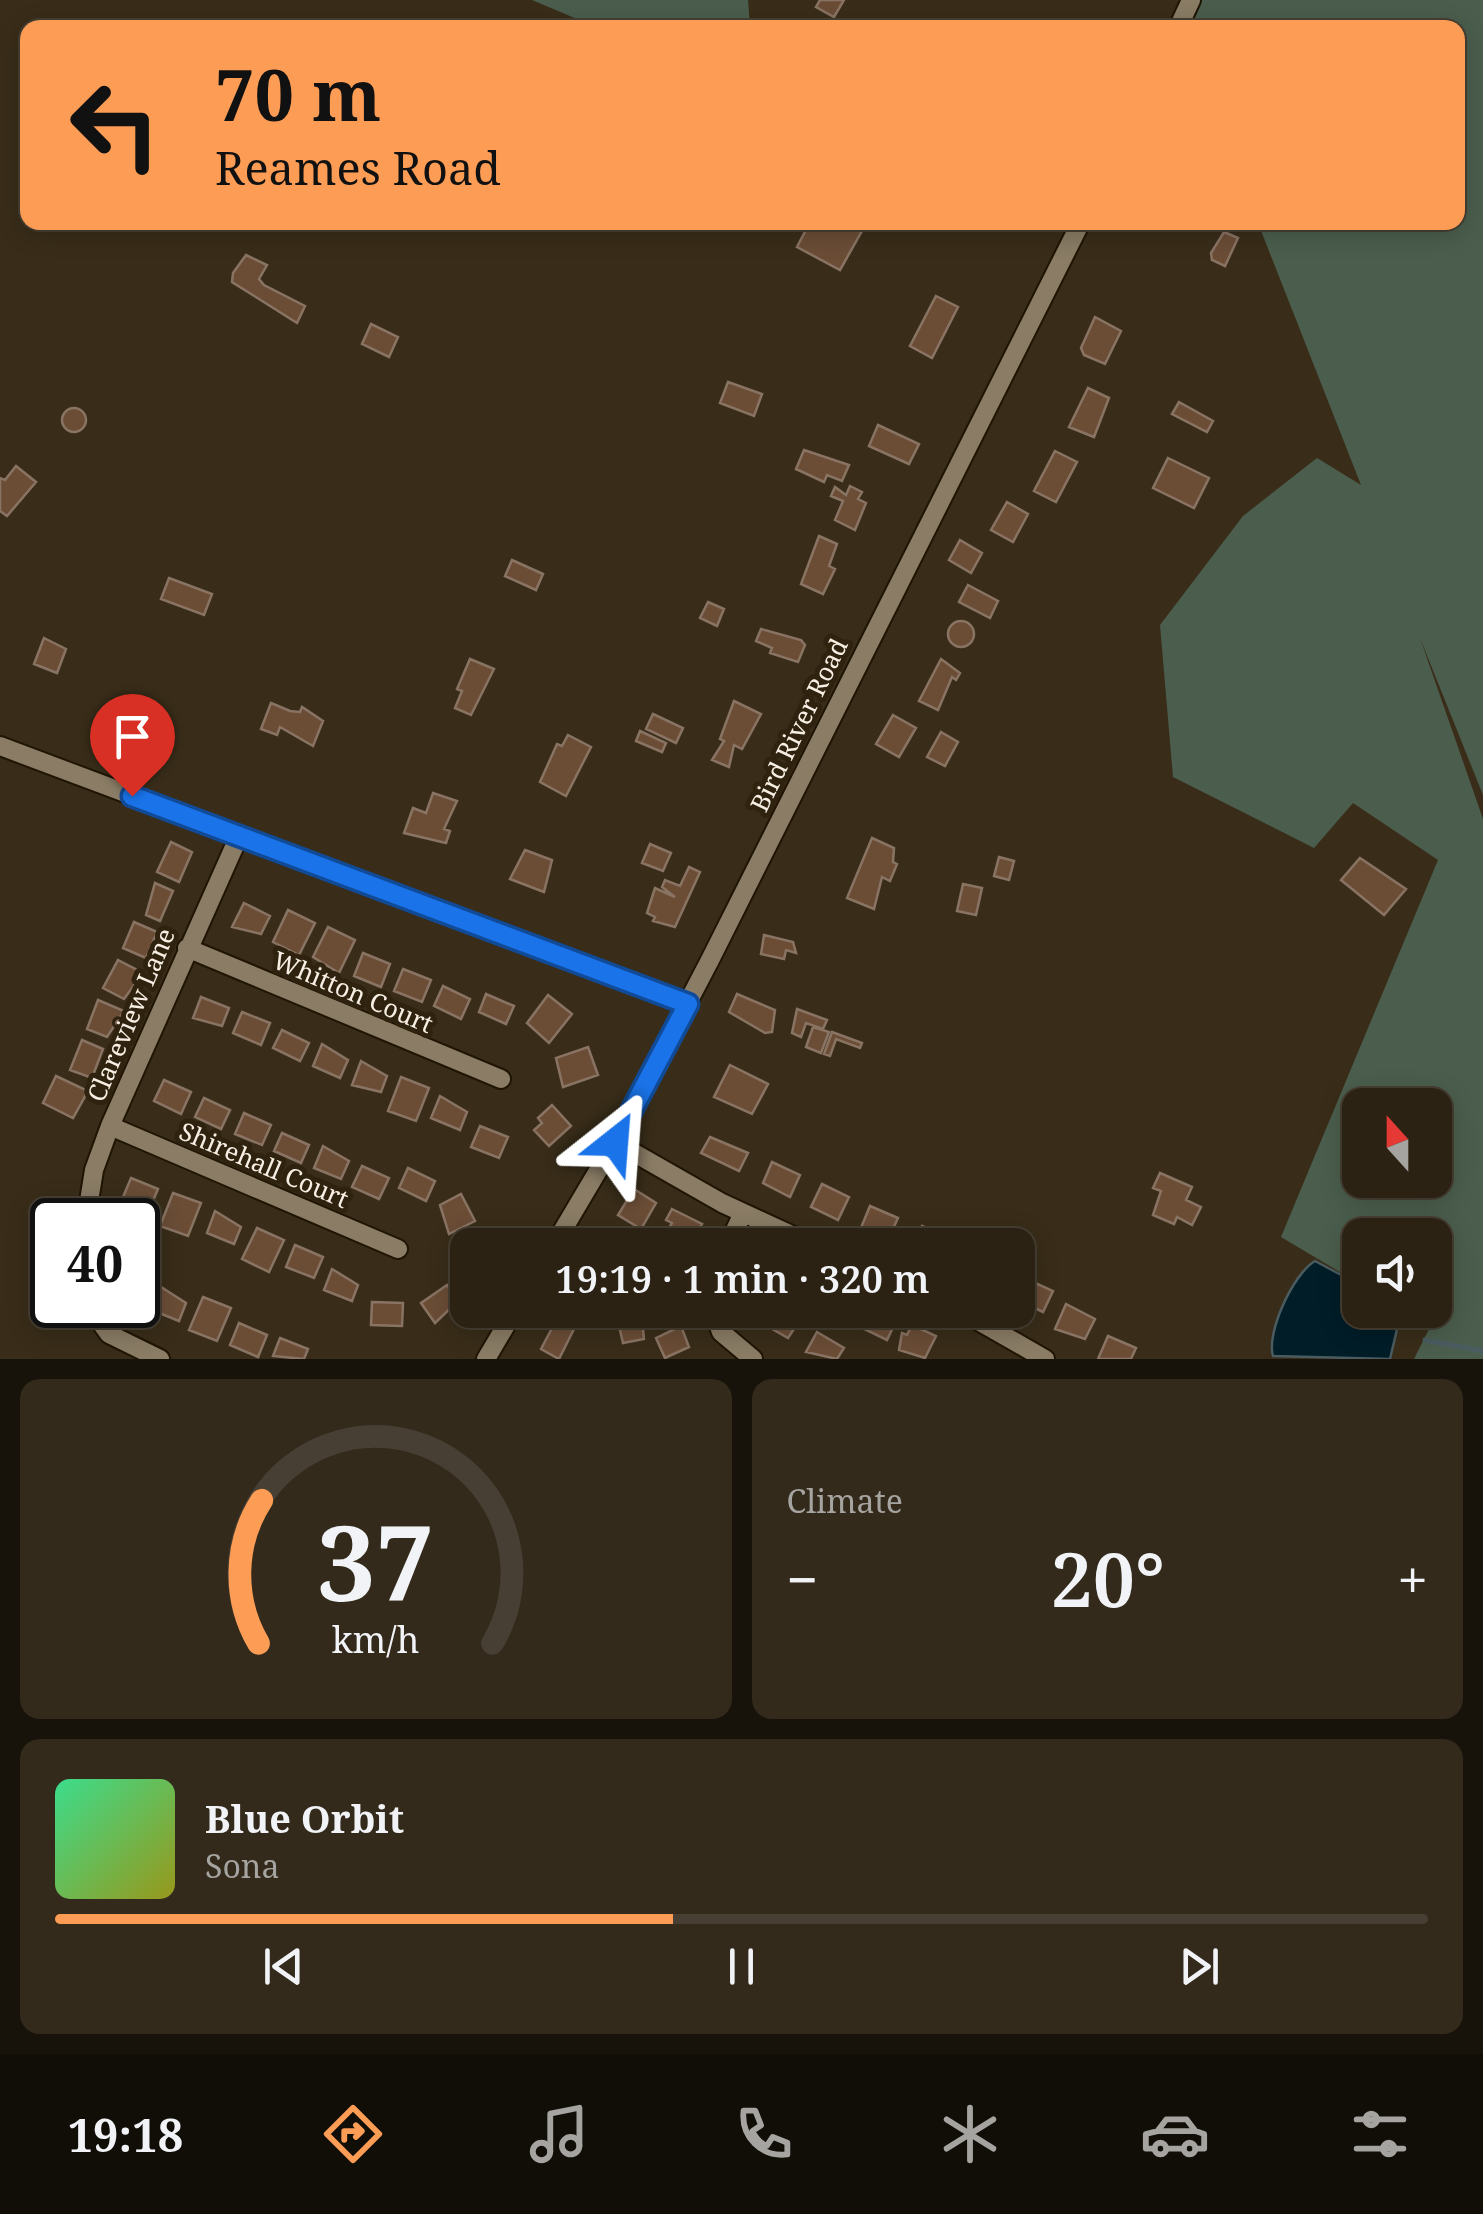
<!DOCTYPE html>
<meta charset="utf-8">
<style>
:root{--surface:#2b2213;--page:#332a1c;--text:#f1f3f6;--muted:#a6a4a0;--line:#473f33;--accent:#fd9d55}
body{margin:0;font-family:"Noto Serif",serif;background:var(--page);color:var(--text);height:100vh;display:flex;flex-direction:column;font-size:38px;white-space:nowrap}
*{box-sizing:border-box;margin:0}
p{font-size:32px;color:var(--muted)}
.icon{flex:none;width:55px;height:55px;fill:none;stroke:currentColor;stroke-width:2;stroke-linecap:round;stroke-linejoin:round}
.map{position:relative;height:1359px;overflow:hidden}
.side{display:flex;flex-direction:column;gap:20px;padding:20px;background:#18130a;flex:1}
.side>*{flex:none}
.top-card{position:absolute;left:20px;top:20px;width:1445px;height:210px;border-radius:20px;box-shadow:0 5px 25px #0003,0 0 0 2px var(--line);background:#fd9d55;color:#111;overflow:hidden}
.needle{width:65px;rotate:339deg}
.buttons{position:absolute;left:1342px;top:1088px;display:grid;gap:20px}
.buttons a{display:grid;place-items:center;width:110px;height:110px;border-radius:20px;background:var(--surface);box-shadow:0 5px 25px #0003,0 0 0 2px var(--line);font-size:50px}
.speed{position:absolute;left:30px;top:1198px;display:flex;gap:20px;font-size:50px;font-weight:700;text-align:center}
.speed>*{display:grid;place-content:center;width:130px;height:130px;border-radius:50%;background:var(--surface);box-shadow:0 5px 25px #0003,0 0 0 2px var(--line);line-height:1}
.speed .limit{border:5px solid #111;border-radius:15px;background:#fff;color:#111}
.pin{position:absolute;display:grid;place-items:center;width:85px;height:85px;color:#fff;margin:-102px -42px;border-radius:50% 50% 50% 0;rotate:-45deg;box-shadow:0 0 10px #0007}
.pin .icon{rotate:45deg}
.me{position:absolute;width:110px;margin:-55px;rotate:28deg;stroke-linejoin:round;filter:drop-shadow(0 0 8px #0008)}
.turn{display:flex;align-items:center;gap:35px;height:210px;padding:0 30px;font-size:45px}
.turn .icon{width:130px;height:130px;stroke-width:2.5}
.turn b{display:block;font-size:70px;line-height:85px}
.big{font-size:75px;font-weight:600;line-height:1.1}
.side .card{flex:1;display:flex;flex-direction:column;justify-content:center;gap:15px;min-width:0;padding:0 35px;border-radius:20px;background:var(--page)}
.side .dial{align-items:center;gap:0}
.dial svg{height:260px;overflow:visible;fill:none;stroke:var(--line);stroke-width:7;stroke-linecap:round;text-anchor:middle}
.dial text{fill:var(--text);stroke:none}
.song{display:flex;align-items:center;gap:30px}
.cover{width:120px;height:120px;border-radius:15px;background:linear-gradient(135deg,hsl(150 70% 55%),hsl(60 70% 35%))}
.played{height:10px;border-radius:5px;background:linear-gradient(90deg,var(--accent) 45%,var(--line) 45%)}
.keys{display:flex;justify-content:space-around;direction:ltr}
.heat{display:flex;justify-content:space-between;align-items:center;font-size:55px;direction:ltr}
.side .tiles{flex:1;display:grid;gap:20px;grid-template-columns:1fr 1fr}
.card:last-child{grid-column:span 2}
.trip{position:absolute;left:450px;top:1228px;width:585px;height:100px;border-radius:20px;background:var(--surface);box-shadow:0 5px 25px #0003,0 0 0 2px var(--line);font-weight:600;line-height:100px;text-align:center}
.tab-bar{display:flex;height:160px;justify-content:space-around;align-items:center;background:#110e08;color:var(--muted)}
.tab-bar .icon{width:70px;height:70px}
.tab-bar .on{color:var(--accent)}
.tab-bar b{font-size:45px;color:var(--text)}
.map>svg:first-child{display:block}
.green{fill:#4b5e4d;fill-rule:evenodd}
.water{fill:#001d28;stroke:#4a5c60;stroke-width:2.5}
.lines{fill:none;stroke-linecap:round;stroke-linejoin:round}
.stream{stroke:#4a5c60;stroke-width:5}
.building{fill:#6b4d36;stroke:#897363;stroke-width:2.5}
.minor-casing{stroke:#201503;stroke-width:22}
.minor{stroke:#8a7c65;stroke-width:18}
.route-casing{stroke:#114b97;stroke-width:25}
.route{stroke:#1a73e8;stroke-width:18}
.labels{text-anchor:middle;stroke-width:10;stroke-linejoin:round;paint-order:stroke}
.street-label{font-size:25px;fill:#f7efe3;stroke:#2f230f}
</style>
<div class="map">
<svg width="1483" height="1359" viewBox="0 0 1483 1359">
<rect width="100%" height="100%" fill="#392d19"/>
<!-- green -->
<path class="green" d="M532,0H748L750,27H596Z
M1199,0H1483V795L1420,638L1483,819V1359H1414L1430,1327L1403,1310H1435V1235H1360V1284L1281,1237L1438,860L1353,803L1314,848L1173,777L1160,625L1243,516L1317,458L1361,485L1258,223L1458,222V28L1187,27ZM1360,1105H1435V1180H1360Z"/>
<!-- water -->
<path class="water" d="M1315,1261L1360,1285V1310H1392L1398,1325L1390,1359L1273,1356C1266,1333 1293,1274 1315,1261Z"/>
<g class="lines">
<!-- stream -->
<path class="stream" d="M1425,1340L1483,1351"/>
</g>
<!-- building -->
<path class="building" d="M820,0H844L834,17L816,7Z
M810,222L831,226L834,222H867L840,270L797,247Z
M1224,232L1238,238L1225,266L1212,260L1211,253Z
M246,255L267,265L259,279L264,285L305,306L297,323L232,282L233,273Z
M936,296L958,307L932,358L910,346Z
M1095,317L1121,331L1105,364L1084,355L1081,348Z
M371,324L398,337L389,357L362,344Z
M728,382L762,394L754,416L720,403Z
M1088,388L1109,398L1094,437L1069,427Z
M1179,402L1213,421L1207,432L1172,414Z
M62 420a12 12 0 1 1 24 0a12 12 0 1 1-24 0Z
M878,425L919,444L909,464L869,446Z
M804,450L849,465L842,481L827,475L824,482L796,469Z
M1055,451L1077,462L1056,502L1034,491Z
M1168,458L1209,478L1194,508L1153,488Z
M16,466L36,482L7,516L0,511V478L5,480Z
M850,486L862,492L858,499L866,503L855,530L835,520L843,501L831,496L835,487L846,495Z
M1007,502L1028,514L1013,542L991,530Z
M819,536L837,544L829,566L835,569L823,594L801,584Z
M960,540L982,553L971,573L949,560Z
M512,560L543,574L536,590L505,576Z
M169,578L212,594L204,615L161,599Z
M968,585L998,601L990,618L959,602Z
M708,602L724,609L717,626L700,618Z
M948 634a13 13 0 1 1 26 0a13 13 0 1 1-26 0Z
M761,629L801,640L805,645L798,662L770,653L772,648L756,641Z
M44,638L66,649L57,673L34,664Z
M470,659L494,669L471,715L455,708L462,691L457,689Z
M941,659L960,673L956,680L952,677L938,710L919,701Z
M734,701L761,714L742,749L734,745L729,767L712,760L724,741L720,739Z
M271,703L290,711L300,712L302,707L323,721L313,746L280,727L277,735L261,729Z
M653,714L683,728L676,743L646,729Z
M893,715L916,728L899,757L876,744Z
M640,731L666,743L662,752L636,741Z
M941,732L958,742L945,766L927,757Z
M568,735L591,747L566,796L540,782L557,744L562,746Z
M433,793L457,801L444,829L450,831L446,843L404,833L413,808L426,813Z
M872,838L894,848L893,862L897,864L890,881L882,877L874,909L847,898Z
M171,842L192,852L179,882L157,872Z
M650,844L671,853L663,871L642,863Z
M525,850L552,860L544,892L510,879Z
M999,857L1014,861L1009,880L994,876Z
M1360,858L1406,889L1384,915L1341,880Z
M689,867L700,872L675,927L653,921L655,917L647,913L655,888L675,897L662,887L665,880L680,886Z
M155,883L173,891L160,921L146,915Z
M963,884L982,888L976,915L957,911Z
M244,903L270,916L261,934L232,927Z
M288,910L315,923L299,955L273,942Z
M134,922L157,932L146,958L123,948Z
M328,927L355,940L339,973L313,957Z
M764,935L793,942L796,953L786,950L784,959L761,954Z
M363,953L390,964L381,987L354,976Z
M118,960L143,973L124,999L103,988Z
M403,969L431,980L422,1002L394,991Z
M443,986L470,999L461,1019L434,1006Z
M486,994L514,1006L506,1024L479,1012Z
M737,994L775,1010L772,1032L765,1033L729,1012Z
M548,995L572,1014L549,1043L527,1023Z
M201,997L229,1008L222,1026L193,1018Z
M98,1000L124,1011L107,1037L87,1029Z
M797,1009L827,1020L823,1029L806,1023L801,1037L792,1033Z
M242,1012L270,1023L261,1045L233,1033Z
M813,1027L829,1032L821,1053L806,1047Z
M282,1030L309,1043L300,1061L273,1048Z
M832,1032L862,1043L860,1048L836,1039L830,1056L824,1054Z
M82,1040L103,1049L92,1078L70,1070Z
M322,1044L348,1060L340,1078L313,1066Z
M588,1047L598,1075L563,1087L556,1058Z
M361,1061L387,1076L381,1092L352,1085Z
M730,1065L768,1084L752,1114L714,1097Z
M56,1076L88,1091L73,1118L43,1103Z
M401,1077L429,1088L416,1121L388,1111Z
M164,1080L191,1092L181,1114L154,1101Z
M440,1096L467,1112L460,1130L431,1118Z
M204,1098L230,1110L221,1129L195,1117Z
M552,1105L571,1126L549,1146L534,1130L542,1123L538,1118Z
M244,1113L271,1125L262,1145L235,1134Z
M480,1126L508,1137L499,1158L471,1147Z
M282,1133L309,1145L301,1163L274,1151Z
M710,1137L748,1153L739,1171L701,1153Z
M323,1146L349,1161L341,1179L314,1168Z
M772,1162L800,1175L790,1197L763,1183Z
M362,1166L389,1178L379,1199L352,1187Z
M408,1168L435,1181L426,1201L399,1188Z
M1160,1173L1192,1187L1186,1200L1201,1207L1192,1225L1177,1217L1174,1224L1153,1215L1161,1191L1153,1188Z
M131,1178L158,1189L150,1208L123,1197Z
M822,1184L849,1197L838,1220L811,1207Z
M634,1189L656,1203L641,1229L618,1215Z
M173,1193L201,1203L188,1236L160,1226Z
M461,1194L475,1221L449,1234L440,1205Z
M870,1206L898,1218L887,1242L860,1230Z
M672,1209L702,1224L689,1245H676L663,1238L672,1223L666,1220Z
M215,1211L241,1227L234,1244L207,1233Z
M922,1226L944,1235L949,1245H914Z
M257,1228L284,1240L269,1272L242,1259Z
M295,1245L323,1257L314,1278L286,1267Z
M458,1245L468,1246V1275L454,1274Z
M138,1265L153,1271L140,1304L138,1303Z
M332,1269L358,1285L352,1301L324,1290Z
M1018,1275L1053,1291L1043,1312L1018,1300Z
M447,1285L458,1301L435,1323L421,1303Z
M161,1287L186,1303L179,1321L152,1310Z
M203,1297L231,1308L217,1341L189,1330Z
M372,1302L403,1303L402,1326L371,1325Z
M1066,1304L1095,1319L1085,1339L1055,1329Z
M641,1310L644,1339L623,1343L616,1313Z
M768,1310H782L799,1321L788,1338L760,1322Z
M866,1310L896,1321L887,1340L858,1326Z
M558,1317L575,1327L559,1359L541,1349Z
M239,1323L267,1335L258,1357L230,1345Z
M912,1325L936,1336L925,1358L899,1350L902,1333L907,1335Z
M681,1326L689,1347L665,1358L656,1338Z
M817,1332L844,1348L837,1359L806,1352Z
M1108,1336L1136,1348L1131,1359H1098Z
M280,1338L308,1349L304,1359L273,1356Z"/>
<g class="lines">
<!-- minor casing -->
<g class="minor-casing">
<path id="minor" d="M1178,28L1191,0
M0,746L688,1004
M187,948L501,1079
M110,1126L398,1249
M615,1142L722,1203L813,1245
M86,1220L94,1170L110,1126L239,836
M554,1245L615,1142L710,960L1081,222
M728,1245L743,1213
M88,1305L109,1334L160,1359
M713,1310L721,1332L753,1359
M959,1310L1045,1359
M486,1359L515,1310"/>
</g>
<!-- minor -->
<use href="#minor" class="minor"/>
</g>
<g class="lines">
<!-- route casing -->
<g class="route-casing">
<path id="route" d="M132,796L688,1004L615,1142"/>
</g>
<!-- route -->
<use href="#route" class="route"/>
</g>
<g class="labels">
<!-- street labels -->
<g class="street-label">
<text transform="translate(799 725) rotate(-64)" y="9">Bird River Road</text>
<text transform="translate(353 992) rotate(23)" y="9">Whitton Court</text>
<text transform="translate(131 1015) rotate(-67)" y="9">Clareview Lane</text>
<text transform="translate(264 1165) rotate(23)" y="9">Shirehall Court</text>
</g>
</g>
</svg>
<div class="buttons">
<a><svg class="needle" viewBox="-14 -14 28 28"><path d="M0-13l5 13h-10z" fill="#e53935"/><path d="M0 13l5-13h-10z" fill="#a6a4a0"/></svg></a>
<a><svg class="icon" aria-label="sound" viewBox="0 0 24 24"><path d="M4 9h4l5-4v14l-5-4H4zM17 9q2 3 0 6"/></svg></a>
</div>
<div class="speed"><div class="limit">40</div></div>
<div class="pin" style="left:132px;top:796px;background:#d93025"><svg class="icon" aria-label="arrive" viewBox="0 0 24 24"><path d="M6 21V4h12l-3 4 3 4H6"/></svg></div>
<svg class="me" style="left:615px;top:1142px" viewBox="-20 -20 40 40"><path d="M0-17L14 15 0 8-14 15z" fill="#1a73e8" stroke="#fff" stroke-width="4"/></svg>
<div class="trip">19:19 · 1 min · 320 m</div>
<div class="top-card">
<div class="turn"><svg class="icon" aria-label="left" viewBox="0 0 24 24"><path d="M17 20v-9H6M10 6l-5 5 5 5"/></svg><div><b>70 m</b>Reames Road</div></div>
</div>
</div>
<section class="side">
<div class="tiles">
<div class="card dial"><svg viewBox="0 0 100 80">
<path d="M14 69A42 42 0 1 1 86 69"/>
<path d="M14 69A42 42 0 0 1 15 25" stroke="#fd9d55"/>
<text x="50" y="56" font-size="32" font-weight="700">37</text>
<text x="50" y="72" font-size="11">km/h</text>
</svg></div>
<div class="card"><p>Climate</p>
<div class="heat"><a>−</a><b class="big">20°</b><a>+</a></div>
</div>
<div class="card">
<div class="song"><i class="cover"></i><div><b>Blue Orbit</b><p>Sona</p></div></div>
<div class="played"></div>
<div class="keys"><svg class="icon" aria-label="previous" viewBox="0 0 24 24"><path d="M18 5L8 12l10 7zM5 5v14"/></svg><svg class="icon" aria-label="pause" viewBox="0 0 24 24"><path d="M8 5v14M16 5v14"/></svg><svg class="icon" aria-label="next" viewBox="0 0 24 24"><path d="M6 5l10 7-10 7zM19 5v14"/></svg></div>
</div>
</div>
</section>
<nav class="tab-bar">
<b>19:18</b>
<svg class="icon on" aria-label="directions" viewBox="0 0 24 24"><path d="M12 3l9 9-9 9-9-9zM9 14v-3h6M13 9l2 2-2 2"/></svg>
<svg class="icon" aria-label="music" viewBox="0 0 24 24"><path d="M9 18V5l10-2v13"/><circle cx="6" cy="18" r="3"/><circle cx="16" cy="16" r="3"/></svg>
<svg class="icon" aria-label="phone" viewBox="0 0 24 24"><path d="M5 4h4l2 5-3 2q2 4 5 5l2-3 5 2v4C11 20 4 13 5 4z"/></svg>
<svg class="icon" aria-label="climate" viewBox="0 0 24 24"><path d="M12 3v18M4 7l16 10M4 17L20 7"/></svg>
<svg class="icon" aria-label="car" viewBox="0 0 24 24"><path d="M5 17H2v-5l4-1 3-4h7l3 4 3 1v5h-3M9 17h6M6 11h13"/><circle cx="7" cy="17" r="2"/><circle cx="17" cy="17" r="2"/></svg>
<svg class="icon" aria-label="filters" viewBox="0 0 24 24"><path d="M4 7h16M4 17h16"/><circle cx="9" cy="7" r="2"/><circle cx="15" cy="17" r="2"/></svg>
</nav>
